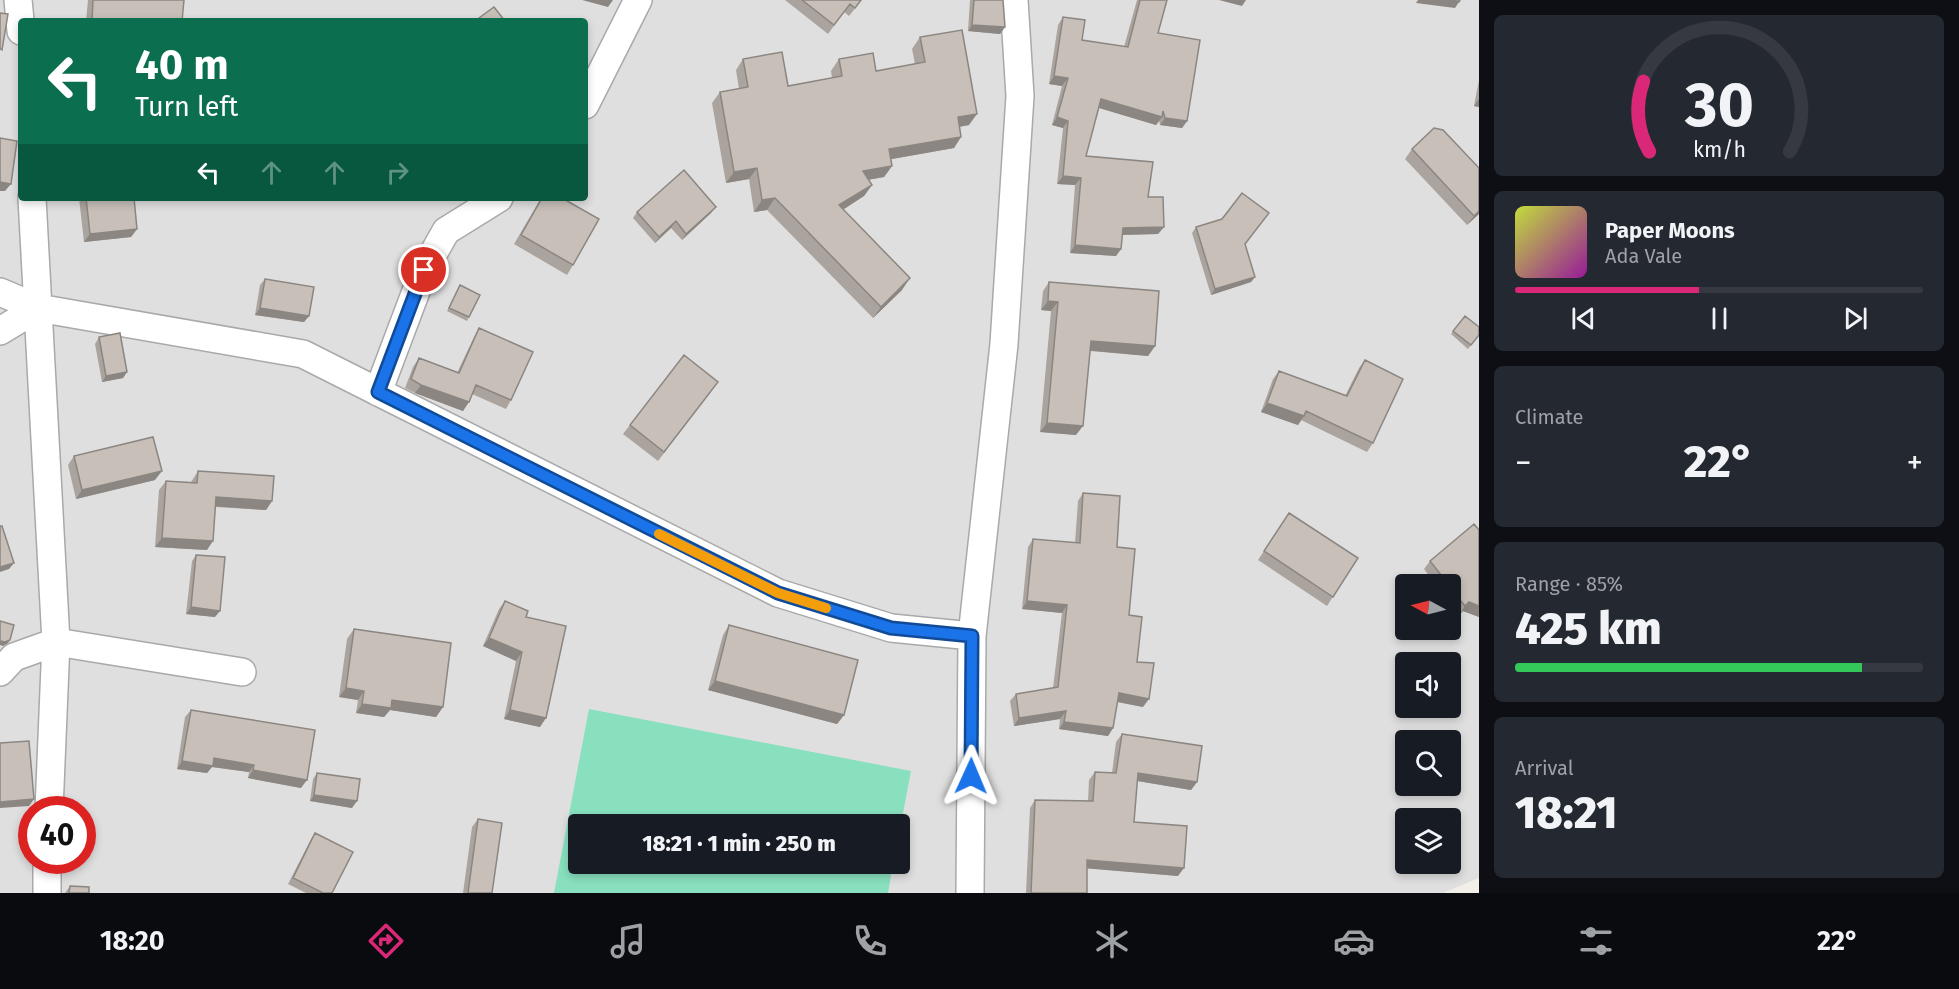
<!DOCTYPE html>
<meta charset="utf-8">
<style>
:root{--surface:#171b24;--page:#242831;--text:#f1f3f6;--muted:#9ea1a6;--line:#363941;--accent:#db2777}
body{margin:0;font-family:"Fira Sans",sans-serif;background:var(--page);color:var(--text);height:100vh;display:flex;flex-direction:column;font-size:22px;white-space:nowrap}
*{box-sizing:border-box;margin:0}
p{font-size:20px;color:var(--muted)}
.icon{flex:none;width:33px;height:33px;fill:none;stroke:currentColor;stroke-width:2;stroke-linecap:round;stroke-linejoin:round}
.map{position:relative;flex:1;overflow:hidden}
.panel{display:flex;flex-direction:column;gap:15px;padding:15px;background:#0d0f14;width:480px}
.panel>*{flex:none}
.banner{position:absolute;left:18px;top:18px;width:570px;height:183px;border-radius:6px;box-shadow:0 3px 9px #0003;background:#0b6e4f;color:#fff;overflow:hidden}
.needle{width:39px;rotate:277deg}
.controls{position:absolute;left:1395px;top:574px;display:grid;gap:12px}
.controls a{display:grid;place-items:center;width:66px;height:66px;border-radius:6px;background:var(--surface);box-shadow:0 3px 9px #0003;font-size:30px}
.speed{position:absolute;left:18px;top:796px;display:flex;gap:12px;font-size:30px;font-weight:700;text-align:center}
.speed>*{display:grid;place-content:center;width:78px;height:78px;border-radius:50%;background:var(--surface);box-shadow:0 3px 9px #0003;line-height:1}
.speed .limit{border:9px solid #d22;background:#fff;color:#111}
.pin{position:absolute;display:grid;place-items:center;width:51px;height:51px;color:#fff;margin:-26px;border:3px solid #fff;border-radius:50%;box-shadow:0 2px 6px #0007}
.me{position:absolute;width:66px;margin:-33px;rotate:1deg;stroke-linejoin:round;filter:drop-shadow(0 0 4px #0008)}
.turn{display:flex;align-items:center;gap:21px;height:126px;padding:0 18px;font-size:27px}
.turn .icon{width:78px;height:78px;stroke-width:2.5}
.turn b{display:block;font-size:42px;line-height:51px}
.lanes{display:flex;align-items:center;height:57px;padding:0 18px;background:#0003;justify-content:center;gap:30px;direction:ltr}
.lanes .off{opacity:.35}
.big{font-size:45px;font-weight:800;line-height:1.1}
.panel .tile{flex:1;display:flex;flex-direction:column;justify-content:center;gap:9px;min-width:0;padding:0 21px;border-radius:9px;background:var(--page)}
.panel .dial{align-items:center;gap:0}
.dial svg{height:156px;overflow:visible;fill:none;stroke:var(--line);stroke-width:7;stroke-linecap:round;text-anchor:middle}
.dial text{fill:var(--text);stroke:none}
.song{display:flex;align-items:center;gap:18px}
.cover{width:72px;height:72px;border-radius:9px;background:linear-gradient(135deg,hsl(70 70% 55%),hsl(300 70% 35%))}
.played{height:6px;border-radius:3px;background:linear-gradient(90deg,var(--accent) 45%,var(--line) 45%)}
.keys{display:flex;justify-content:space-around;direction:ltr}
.heat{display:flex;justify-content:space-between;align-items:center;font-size:33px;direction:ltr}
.charge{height:9px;border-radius:4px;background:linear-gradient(90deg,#34c759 85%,var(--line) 0)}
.trip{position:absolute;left:568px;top:814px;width:342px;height:60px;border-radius:6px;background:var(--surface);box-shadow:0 3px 9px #0003;font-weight:800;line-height:60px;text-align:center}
.tabs{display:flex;height:96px;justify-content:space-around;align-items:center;background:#090b0e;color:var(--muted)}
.tabs .icon{width:42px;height:42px}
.tabs .on{color:var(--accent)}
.tabs b{font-size:27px;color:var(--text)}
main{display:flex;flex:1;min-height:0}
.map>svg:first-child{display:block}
.residential{fill:#e0dfdf;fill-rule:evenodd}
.pitch{fill:#88e0be}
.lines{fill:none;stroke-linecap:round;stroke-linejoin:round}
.minor-casing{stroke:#a9a9a9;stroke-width:30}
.minor{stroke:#fff;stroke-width:27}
.wall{fill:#aba49e}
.shaded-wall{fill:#8b8681}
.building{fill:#c7bfb8;stroke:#8b8681;stroke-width:1.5}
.route-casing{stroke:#114b97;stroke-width:15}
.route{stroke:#1a73e8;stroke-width:10}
.slow{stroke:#f59e0b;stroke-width:10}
</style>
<main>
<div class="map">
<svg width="1479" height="893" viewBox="0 0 1479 893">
<rect width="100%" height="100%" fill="#f2efe9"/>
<!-- residential -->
<path class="residential" d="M0,0H1479V878L1443,893H0ZM21,21H585V198H21ZM1406,585H1450V630H1406ZM1406,663H1450V708H1406ZM1406,741H1450V786H1406ZM32,810H82V861H32ZM1406,819H1450V864H1406ZM579,825H900V864H579Z"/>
<!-- pitch -->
<path class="pitch" d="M589,709L911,771L900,829V825H579V864H893L888,893H554Z"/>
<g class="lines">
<!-- minor casing -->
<g class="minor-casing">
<path id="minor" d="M18,0L21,31
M585,105L638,0
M32,198L56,642L49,810
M0,292L38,308
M0,331L38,308L303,354L778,593L891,628L972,636
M378,392L424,270L446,231L499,198
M0,672L14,657L56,642L242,672
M47,893V861
M970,893L972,636L1004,344L1020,96L1014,0"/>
</g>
<!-- minor -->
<use href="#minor" class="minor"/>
</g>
<!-- wall -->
<path class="wall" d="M88,0H184L182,21H86Z
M785,0H862L849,16L844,12L828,34Z
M970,0H1003L1005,27L1000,34L968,31Z
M1137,0H1167L1158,33L1187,121L1182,128L1160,125L1159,121L1156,125L1099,108L1086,156L1148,197L1164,227L1158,234L1122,235L1121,249L1116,256L1070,253L1075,185L1057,184L1063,128L1052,125L1062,86L1049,84L1058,25L1063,17L1082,40L1124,47Z
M920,37L969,125L960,127L961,137L954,148L891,159L892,166L884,177L868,180L872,185L864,196L843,209L902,290L873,318L767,210L754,212L749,179L726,183L712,103L720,92L739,89L736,70L743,59L788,86L832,78L831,71L839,59L876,71L915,64L912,49Z
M1479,80V107L1474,106Z
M1412,149L1479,214L1467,225L1405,159Z
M79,198H134L137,229L131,237L84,242Z
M541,198H562L573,265L567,275L514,244Z
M637,212L711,213L682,240L671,228L655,243L633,218Z
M1196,227L1245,244L1255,277L1251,282L1211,295L1192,233Z
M265,279L309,316L304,322L255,315L260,285Z
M1049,282L1155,346L1148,356L1090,351L1076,435L1040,432L1051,311L1041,310L1043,291Z
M460,285L469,317L467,321L447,311Z
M1465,316L1479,335L1468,349L1451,334Z
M479,328L511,400L506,409L472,394L463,411L415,393L405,388L413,367L419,358L457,373L474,337Z
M99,337L127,372L123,378L102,382L95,344Z
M1365,360L1373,443L1367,452L1301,420L1298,425L1261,412L1273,379L1279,371L1345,396L1359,368Z
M711,392L658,461L623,434L630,425Z
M74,456L155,480L76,499L68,465Z
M198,471L272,501L266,510L216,507L207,550L155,547L159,490L166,481L191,482Z
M1083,493L1117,547L1137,662L1143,707L1117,702L1113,728L1108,736L1059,729L1060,719L1014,726L1010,701L1016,694L1053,688L1062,613L1022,609L1028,547L1033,539L1075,543L1078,501Z
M1289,513L1358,558L1327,606L1258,560Z
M196,555L215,617L186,614L192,561Z
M1430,561L1479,617L1463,611L1460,614L1450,603V585H1436L1424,569Z
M505,601L526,617L540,727L504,719L516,661L483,646L499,609Z
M729,625L844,715L837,724L708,690L723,635Z
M354,629L443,707L436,717L390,710L384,717L356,713L358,700L339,697L347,639Z
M191,710L301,788L248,778L249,772L212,767L207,773L177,769L185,717Z
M1122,734L1197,782L1191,790L1137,781L1134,822L1178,876L1087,868V893H1026L1030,808L1035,800L1088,801L1089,780L1095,772L1112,773L1116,742Z
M317,773L352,808L310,801L313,779Z
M478,819L492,893H463L472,827Z
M315,833L332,893H306L288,884L311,839Z
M70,886L89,893H65Z"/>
<!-- shaded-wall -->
<path class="shaded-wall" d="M582,0H613L608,7Z
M1219,0H1246L1242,6Z
M1418,0H1446L1459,2L1455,8L1416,3Z
M972,25L1005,27L1000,34L968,31Z
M1054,76L1068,78L1062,86L1049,84Z
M1101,99L1162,117L1156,125L1096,107Z
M1479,99V107L1474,106Z
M977,114L969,125L950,128L958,117Z
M1057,117L1068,121L1063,128L1052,125Z
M1165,118L1187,121L1182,128L1160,125Z
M961,137L954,148L881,161L889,149Z
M892,166L884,177L855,182L863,171Z
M757,168L749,179L726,183L734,172Z
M1063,176L1081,178L1075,185L1057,184Z
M0,182L11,184L5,191H0Z
M872,185L864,196L832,217L839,205Z
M184,198H204L203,199H184Z
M775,198L767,210L754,212L762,200Z
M716,207L711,213L682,240L686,234Z
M1479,211V214L1467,225L1474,216Z
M676,221L671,228L655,243L659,237Z
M1164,227L1158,234L1118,235L1123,228Z
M137,229L131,237L84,242L90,234Z
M1075,245L1121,249L1116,256L1070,253Z
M1255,277L1251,282L1211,295L1215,289Z
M910,278L902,290L873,318L881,307Z
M1048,301L1058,302L1051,311L1041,310Z
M260,308L309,316L304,322L255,315Z
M1091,341L1155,346L1148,356L1084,350Z
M127,372L123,378L102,382L106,376Z
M421,385L469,402L463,411L415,393Z
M1267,403L1304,416L1298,425L1261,412Z
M1047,423L1083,426L1076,435L1040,432Z
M162,471L155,480L76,499L82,490Z
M216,497L272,501L266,510L210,506Z
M162,538L213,541L207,550L155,547Z
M14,563L9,569L0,572V567Z
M1027,601L1067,605L1062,613L1022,609Z
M1469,602L1479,606V617L1463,611L1460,614L1465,606Z
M191,607L220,611L215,617L186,614Z
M489,638L522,652L516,661L483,646Z
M10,640L8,643L3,646L0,645V641Z
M715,681L844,715L837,724L708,690Z
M346,688L364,691L358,700L339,697Z
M1119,693L1149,699L1143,707L1113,701Z
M392,700L443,707L436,717L390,710L384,717L356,713L362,704Z
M510,710L546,718L540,727L504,719Z
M1066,711L1060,719L1014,726L1019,718Z
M1064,722L1113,728L1108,736L1059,729Z
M214,758L254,765L249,772L212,767L207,773L177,769L182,761Z
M253,770L307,780L301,788L248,778Z
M1138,773L1197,782L1191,790L1132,780Z
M314,795L357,801L352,808L310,801Z
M34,799L29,806L0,808V802Z
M1087,860L1184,868L1178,876L1082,868Z"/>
<!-- building -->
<path class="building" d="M93,0H184L182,21H92Z
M802,0H861L855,8L850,4L834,25Z
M974,0H1003L1005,27L972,25Z
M1140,0H1167L1158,33L1200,40L1187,121L1165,118L1163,111L1162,117L1101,99L1086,156L1153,162L1148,197H1163L1164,227L1123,228L1121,249L1075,245L1081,178L1063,176L1068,121L1057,117L1068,78L1054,76L1063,17L1085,20L1082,40L1128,47Z
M1446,0H1460L1459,2Z
M494,7L505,21H475Z
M0,13L8,14L2,50L0,49Z
M962,30L977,114L958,117L961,137L889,149L892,166L863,171L872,185L839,205L910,278L881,307L775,198L762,200L757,168L734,172L720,92L748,87L743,59L782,52L788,86L842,76L839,59L873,53L876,71L925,62L920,37Z
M1434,128L1443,130L1479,168V211L1474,216L1412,149Z
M0,138L17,141L11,184L0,182Z
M684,170L716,207L686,234L676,221L659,237L637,212Z
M1242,193L1269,213L1245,244L1255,277L1215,289L1196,227L1222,219Z
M86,198H134L137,229L90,234Z
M542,198H562L599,219L573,265L521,235Z
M265,279L314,287L309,316L260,308Z
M1049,282L1159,291L1155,346L1091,341L1083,426L1047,423L1058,302L1048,301Z
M460,285L480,295L469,317L449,308Z
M1465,316L1479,327V335L1471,345L1453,331Z
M479,328L533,352L511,400L476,385L469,402L421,385L411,379L419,358L459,373Z
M120,333L127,372L106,376L99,337Z
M684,355L718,382L664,452L630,425Z
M1365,360L1403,379L1373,443L1306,411L1304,416L1267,403L1279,371L1347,396Z
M153,437L162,471L82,490L74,456Z
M198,471L274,476L272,501L216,497L213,541L162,538L166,481L197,483Z
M1083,493L1120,496L1117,547L1135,549L1129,615L1142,617L1137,662L1154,663L1149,699L1119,693L1113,728L1064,722L1066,711L1019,718L1016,694L1058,687L1067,605L1027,601L1033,539L1080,543Z
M1289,513L1358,558L1333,597L1264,551Z
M1474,524L1479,530V606L1469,602L1465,606L1450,587V585H1449L1430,561Z
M0,526H2L14,563L0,567Z
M196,555L225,557L220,611L191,607Z
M505,601L528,611L526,617L566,626L546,718L510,710L522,652L489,638Z
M0,621L14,625L10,640L5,642L0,641Z
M729,625L858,660L844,715L715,681Z
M354,629L451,643L443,707L392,700L391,708L362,704L364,691L346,688Z
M191,710L315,730L307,780L253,770L254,765L214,758L213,766L182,761Z
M1122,734L1202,746L1197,782L1138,773L1134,822L1187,826L1184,868L1087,860V893H1031L1035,800L1093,801L1095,772L1116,773Z
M29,741L34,799L0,802V743Z
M317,773L360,779L357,801L314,795Z
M478,819L502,823L492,893H468Z
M315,833L353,852L332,893H323L293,878Z
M70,886L89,887V893H69Z"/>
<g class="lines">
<!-- route casing -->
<g class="route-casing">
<path id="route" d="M424,270L378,392L778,593L891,628L972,636L971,776"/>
</g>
<!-- route -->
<use href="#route" class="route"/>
<!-- slow -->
<path class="slow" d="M659,534L778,593L826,608"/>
</g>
</svg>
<div class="controls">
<a><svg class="needle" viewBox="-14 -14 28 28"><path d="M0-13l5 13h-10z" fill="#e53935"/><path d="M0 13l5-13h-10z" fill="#9ea1a6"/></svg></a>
<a><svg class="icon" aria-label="sound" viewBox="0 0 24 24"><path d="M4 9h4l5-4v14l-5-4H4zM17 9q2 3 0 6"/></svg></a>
<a><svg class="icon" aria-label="search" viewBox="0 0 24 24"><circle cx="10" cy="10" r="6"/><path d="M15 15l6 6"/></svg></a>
<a><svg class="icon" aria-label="layers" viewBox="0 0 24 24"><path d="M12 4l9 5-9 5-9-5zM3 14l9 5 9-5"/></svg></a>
</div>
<div class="speed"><div class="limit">40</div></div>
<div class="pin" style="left:424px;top:270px;background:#d93025"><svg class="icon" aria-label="arrive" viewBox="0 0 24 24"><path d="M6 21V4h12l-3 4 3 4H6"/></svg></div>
<svg class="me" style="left:971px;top:776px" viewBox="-20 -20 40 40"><path d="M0-17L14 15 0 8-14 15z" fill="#1a73e8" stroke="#fff" stroke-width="4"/></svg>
<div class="trip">18:21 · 1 min · 250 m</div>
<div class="banner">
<div class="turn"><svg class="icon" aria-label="left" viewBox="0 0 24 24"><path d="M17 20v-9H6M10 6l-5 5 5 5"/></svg><div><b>40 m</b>Turn left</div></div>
<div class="lanes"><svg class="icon" aria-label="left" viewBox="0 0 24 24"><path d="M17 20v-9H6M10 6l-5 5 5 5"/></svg><svg class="icon off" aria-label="ahead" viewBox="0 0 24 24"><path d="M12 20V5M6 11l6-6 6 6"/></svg><svg class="icon off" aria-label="ahead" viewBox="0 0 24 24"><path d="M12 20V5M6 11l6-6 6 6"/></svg><svg class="icon off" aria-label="right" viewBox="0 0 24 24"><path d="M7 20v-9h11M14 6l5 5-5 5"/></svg></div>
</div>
</div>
<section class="panel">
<div class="tile dial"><svg viewBox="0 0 100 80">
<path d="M14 69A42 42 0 1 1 86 69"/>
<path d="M14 69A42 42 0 0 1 11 33" stroke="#db2777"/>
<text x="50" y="56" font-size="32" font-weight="700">30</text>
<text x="50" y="72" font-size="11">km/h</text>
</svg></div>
<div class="tile">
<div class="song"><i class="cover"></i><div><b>Paper Moons</b><p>Ada Vale</p></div></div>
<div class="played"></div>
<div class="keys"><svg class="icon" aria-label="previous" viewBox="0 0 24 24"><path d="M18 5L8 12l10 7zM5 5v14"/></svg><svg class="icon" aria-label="pause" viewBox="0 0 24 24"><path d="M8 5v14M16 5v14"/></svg><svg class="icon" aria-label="next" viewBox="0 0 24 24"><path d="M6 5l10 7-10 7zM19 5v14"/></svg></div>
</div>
<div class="tile"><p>Climate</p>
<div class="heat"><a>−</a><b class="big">22°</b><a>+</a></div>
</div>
<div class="tile"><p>Range · 85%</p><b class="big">425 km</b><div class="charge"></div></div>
<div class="tile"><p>Arrival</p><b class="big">18:21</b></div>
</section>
</main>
<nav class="tabs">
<b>18:20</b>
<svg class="icon on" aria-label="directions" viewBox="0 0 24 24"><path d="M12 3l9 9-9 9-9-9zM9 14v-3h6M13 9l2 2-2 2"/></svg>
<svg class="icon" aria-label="music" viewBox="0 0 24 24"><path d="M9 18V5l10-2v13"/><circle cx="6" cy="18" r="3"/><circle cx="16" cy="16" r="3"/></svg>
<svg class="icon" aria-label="phone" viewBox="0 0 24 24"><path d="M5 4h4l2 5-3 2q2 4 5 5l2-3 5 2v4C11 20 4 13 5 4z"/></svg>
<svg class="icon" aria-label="climate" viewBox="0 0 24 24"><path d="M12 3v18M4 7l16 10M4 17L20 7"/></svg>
<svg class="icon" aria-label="car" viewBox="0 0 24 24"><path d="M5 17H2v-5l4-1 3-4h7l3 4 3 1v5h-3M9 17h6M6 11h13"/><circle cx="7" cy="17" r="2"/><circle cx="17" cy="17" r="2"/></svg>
<svg class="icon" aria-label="filters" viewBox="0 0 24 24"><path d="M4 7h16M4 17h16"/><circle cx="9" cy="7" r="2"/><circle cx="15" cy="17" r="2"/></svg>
<b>22°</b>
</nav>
